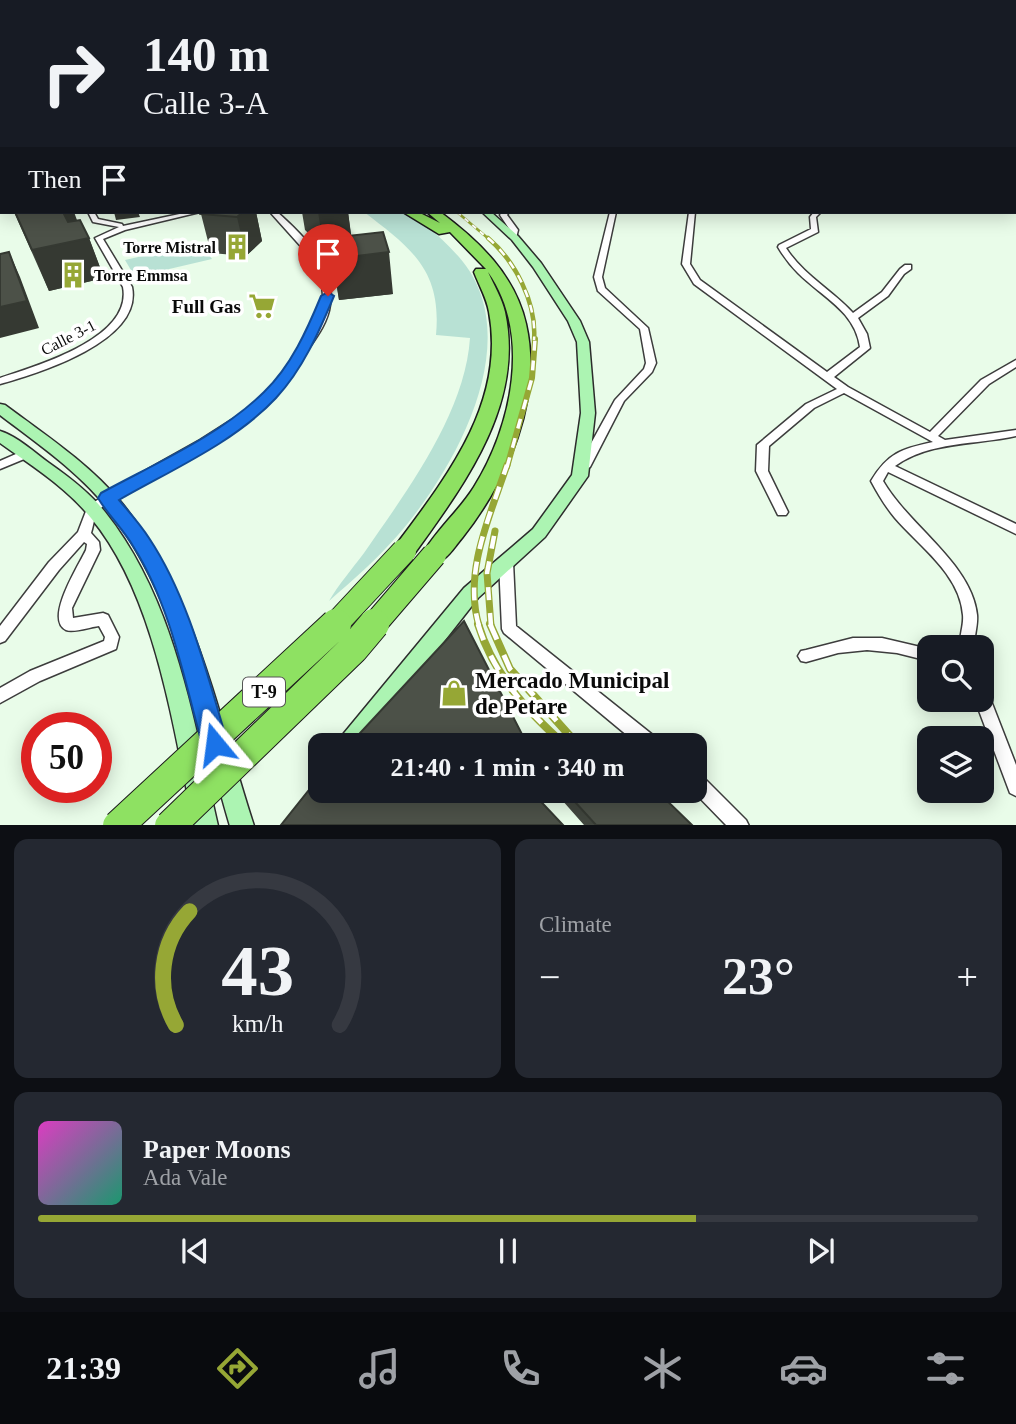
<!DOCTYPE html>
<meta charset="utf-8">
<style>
:root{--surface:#171b24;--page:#242831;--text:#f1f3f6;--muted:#9ea1a6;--line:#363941;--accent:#96a735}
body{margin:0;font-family:"Times New Roman",serif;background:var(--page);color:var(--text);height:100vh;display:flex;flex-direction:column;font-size:26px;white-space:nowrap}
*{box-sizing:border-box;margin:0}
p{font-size:23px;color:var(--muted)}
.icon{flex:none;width:38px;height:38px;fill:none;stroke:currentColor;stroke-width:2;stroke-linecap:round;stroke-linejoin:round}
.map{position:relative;height:825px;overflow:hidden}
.side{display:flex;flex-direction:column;gap:14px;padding:14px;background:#0d0f14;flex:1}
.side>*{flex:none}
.guide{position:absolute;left:0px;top:0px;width:1017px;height:214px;box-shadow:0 4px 18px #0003;background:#171b24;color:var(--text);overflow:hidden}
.controls{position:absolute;left:917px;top:635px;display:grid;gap:14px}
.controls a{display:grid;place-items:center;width:77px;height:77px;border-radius:14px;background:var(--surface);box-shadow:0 4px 18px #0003;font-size:35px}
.speed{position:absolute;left:21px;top:712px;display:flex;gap:14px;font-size:35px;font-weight:700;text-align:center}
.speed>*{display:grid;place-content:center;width:91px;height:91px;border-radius:50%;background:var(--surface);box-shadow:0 4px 18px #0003;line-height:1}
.speed .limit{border:10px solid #d22;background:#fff;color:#111}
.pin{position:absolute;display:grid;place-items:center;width:60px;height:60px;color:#fff;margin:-72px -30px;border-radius:50% 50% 50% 0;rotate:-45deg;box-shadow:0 0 7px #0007}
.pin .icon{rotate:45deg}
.me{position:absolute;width:77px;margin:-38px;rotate:344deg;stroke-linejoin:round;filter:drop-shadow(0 0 5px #0008)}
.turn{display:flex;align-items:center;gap:24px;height:147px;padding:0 28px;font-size:32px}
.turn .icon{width:91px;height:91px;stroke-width:2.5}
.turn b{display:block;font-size:49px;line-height:60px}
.then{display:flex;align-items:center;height:66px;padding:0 28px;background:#0003;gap:14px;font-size:26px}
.big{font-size:52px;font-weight:800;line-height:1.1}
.side .tile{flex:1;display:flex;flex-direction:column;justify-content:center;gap:10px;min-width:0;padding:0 24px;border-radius:14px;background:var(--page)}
.side .dial{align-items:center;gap:0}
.dial svg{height:182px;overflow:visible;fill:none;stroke:var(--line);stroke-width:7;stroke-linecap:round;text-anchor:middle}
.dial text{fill:var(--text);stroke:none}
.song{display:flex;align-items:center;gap:21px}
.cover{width:84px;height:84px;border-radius:10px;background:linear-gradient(135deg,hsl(310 70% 55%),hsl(160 70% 35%))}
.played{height:7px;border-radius:4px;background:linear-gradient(90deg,var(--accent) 70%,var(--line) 70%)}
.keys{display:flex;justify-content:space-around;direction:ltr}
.heat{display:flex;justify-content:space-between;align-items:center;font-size:38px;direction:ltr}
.side .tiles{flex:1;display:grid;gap:14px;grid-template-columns:1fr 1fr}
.tile:last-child{grid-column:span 2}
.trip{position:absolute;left:308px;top:733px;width:399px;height:70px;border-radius:14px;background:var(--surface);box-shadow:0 4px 18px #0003;font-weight:800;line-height:70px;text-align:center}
.menu{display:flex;height:112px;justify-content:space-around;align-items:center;background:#090b0e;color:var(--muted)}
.menu .icon{width:49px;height:49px}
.menu .on{color:var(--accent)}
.menu b{font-size:32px;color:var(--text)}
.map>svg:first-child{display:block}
.green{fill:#b8e1d4}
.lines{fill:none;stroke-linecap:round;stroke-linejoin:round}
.street-casing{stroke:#3d3d3d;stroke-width:3}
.secondary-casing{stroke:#2c2c2c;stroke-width:3}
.highway-casing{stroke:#1b1b1b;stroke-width:3}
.street{fill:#fff;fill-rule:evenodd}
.secondary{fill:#acf4b2;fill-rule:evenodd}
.highway{fill:#8ee162;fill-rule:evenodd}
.rail-far4-casing{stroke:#96a735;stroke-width:2.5}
.rail-far3-casing{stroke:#96a735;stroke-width:4.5}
.rail-far2-casing{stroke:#96a735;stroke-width:6}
.rail-far1-casing{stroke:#96a735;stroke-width:7}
.rail-casing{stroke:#96a735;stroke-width:8}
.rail-far4{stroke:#fff;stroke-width:2;stroke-dasharray:5;stroke-linecap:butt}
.rail-far3{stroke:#fff;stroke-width:2.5;stroke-dasharray:8;stroke-linecap:butt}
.rail-far2{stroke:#fff;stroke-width:3.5;stroke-dasharray:10;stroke-linecap:butt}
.rail-far1{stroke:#fff;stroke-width:4.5;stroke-dasharray:13;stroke-linecap:butt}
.rail{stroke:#fff;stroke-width:5;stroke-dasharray:17;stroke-linecap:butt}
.highway-bridge-far1-casing{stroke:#1b1b1b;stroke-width:26;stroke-linecap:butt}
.highway-bridge-casing{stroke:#1b1b1b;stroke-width:32;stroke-linecap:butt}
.highway-bridge-far1{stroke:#8ee162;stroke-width:24}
.highway-bridge{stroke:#8ee162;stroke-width:30}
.wall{fill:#41463e}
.shaded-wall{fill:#353932}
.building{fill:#4c5148;stroke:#353932;stroke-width:2}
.route{fill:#1a73e8;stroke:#114b97;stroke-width:2}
.labels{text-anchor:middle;stroke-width:7;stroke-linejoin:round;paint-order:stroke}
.far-poi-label{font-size:16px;font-weight:bold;fill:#0a0a0a;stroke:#fff;text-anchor:end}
.far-street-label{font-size:16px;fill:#0a0a0a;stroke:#fff}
.shield{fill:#fff;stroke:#545454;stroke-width:2}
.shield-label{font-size:18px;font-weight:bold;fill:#0a0a0a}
.poi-label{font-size:19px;font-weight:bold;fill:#0a0a0a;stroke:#fff;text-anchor:end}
.near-poi-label{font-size:23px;font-weight:bold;fill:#0a0a0a;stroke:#fff;text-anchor:start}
</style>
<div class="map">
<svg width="1016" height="826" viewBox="0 0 1016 826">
<rect width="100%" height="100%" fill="#e9fce9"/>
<!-- green -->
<path class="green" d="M364,212C376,212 389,210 401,212C419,214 447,244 459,257C529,337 456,468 398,535C377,559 353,580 329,601C339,584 352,569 364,553C406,492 465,414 470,338L436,335C442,270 411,248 364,212Z
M200,243L212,259L135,277L125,260Z"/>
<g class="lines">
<!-- street casing -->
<g class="street-casing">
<path id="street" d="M88,212H94L98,219L122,224L123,226L189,212H200L125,230L103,239L132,287C143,341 39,373 0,384V378C37,366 133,338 123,287L95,238L119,227L93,222Z
M270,212H277C302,234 337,268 330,305C328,321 318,335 309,348C291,373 276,397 251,417C213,446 168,466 128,491C120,496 102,505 97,512C94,518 93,527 91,533L99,542L100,550L72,608L73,618L103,613L108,615L119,637L116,649L40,681L0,703V688L30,671L104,641L105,637L99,626C90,627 74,633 66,630C44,619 79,565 86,550L87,544L84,542L59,570L5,641L0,643V626L49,562L78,532L88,506L132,478L200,440L244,412L274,385L309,334L320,311L323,296L322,284L318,272L305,251Z
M502,212H509L507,215L518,230L516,238L509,236L510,230L500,215Z
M610,212H616L602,277L605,288L648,328L656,363L652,372L624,401L590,467L584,471L578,467L615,400L644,369L646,363L640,329L598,291L594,277Z
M689,212H695L690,264L700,280L827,372L860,347C855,311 822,297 798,273C790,265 784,257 778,247L779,245L811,229L810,217L814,212H821L816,217L818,232L786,248C803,275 832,290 853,313L882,292L900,269L905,265H911V269L904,274L888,296L858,318L867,334L870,348L834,377L848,387L930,432L981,380L1016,360V367L989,384L938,436L945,440L1016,430V436C977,445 929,441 895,466L1016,524V534L888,472L883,481C908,525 972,564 977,615C978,625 974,636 974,648H960C959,636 964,626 963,615C960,574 919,546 895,518C885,506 878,494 871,481C888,453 901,449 933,442L844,393L814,408L769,446L768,471L788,512L786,515H778L756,471L757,445L806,404L837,389L694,284L682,264Z
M25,450L31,454L29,457L0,469V461Z
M506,557L511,558L513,562L516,626L659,740L661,746H640L504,633L502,629L499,562L501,558Z
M853,638H882L929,649V661L897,653L867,650L838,653L806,662L801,661L798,656L801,651L806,650Z
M982,691L988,693L1016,765V796L1010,793L975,700H982Z
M695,772L701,775L746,820L749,826H727L693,791H695Z"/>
</g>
<!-- secondary casing -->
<g class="secondary-casing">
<path id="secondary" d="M482,212H491L518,236L541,263L580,321L589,342L595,413L588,476L545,537L478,598L362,746H337L340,738L464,588L533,529L572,475L581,413L577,342L568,321L533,267L512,240Z
M0,404L5,405C44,434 88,463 120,501C195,592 218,716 254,826H230C198,719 179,598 108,509C79,472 38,444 0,415Z
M0,431C17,436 35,453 49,463C69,477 90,493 105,512C175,600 193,719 218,826H194C173,728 156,596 91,518C66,487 32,466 0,443Z"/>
</g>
<!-- highway casing -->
<g class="highway-casing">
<path id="highway" d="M403,212H418L440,223L427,212H440C479,241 515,275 526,324C543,399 508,480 462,538C451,551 444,567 425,561L422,555C436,530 459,511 474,487C512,426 532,334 488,272C494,285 502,299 505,312C525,405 463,486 412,557L404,560L396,557L392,551L396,545C447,477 506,402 489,312C487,299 479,285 474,272L476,269H486L450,232L439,234Z"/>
</g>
<!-- street -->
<use href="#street" class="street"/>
<!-- secondary -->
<use href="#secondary" class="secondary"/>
<!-- highway -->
<use href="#highway" class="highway"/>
<!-- rail-far4 casing -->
<g class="rail-far4-casing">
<path id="rail-far4" d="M457,212L490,240"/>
</g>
<!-- rail-far3 casing -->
<g class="rail-far3-casing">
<path id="rail-far3" d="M488,238C515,261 537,303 534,340"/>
</g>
<!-- rail-far2 casing -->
<g class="rail-far2-casing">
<path id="rail-far2" d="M507,467L532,378L535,339"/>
</g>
<!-- rail-far1 casing -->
<g class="rail-far1-casing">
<path id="rail-far1" d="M479,626C463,572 490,516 507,465
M491,626L487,573L495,531"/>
</g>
<!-- rail casing -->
<g class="rail-casing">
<path id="rail" d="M478,624C494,676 527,711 566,746
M490,624L510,669L579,746"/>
</g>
<!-- rail-far4 -->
<use href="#rail-far4" class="rail-far4"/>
<!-- rail-far3 -->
<use href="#rail-far3" class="rail-far3"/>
<!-- rail-far2 -->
<use href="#rail-far2" class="rail-far2"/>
<!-- rail-far1 -->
<use href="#rail-far1" class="rail-far1"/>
<!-- rail -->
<use href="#rail" class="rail"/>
<!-- highway-bridge-far1 casing -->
<g class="highway-bridge-far1-casing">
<path id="highway-bridge-far1" d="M334,626L404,551
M373,626L434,555"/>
</g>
<!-- highway-bridge casing -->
<g class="highway-bridge-casing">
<path id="highway-bridge" d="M118,826L336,624
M170,826L353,649L374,624"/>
</g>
<!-- highway-bridge-far1 -->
<use href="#highway-bridge-far1" class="highway-bridge-far1"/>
<!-- highway-bridge -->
<use href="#highway-bridge" class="highway-bridge"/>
</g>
<!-- wall -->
<path class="wall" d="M0,113H2V147L0,146Z
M14,212L78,221L89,238L104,278L49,291Z
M203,212H256L262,241L246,256L211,253L201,214Z
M302,212H348L351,236L393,294L339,300L330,246L324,248L305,230Z
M554,791H657L692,825H584Z"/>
<!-- shaded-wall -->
<path class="shaded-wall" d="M62,212H74L81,231L70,234Z
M114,212H138L140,217L116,220Z
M243,212H256L262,241L246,256L237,217Z
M318,212H348L352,241L324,248Z
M89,238L104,278L49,291L32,250Z
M9,252L20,277L39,328L0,338V307Z
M389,252L393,294L339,300L333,259Z"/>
<!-- building -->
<path class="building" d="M0,113H2V125L0,122Z
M15,212H63L68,222L80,220L89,238L32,250Z
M203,212H243L237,217L201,214Z
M383,232L389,252L333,259L329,238Z
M9,252L27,301L0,307V254Z
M464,621L528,746H348Z
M320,776V791H531L563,825H281Z
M565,791H657L692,825H596Z"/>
<!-- sky -->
<linearGradient id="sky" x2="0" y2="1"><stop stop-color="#a0b4ea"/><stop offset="0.45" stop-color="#f5fef5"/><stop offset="1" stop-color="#f5fef5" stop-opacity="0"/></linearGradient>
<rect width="1016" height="211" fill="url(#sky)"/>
<!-- route -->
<path class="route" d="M328,292L334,296C319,332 303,369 276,398C234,443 171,470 119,500C129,512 140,524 149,538C189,598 207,675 228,744L224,753L215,756L206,753L202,744C184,678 170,604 133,546C123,529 108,515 98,498L101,493C156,463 219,436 264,392C291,366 307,330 321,296Z"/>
<!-- icons -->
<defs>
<g id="building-bare" transform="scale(2.1)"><path d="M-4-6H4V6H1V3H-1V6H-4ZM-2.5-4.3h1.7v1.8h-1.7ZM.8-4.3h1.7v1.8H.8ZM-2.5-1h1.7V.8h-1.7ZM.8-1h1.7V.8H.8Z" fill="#96a735" stroke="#fff" stroke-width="2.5" paint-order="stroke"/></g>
<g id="supermarket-bare" transform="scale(2.1)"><path d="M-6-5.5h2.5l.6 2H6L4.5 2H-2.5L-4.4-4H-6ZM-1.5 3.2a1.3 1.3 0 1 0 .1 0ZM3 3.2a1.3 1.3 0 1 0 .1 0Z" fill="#96a735" stroke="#fff" stroke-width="2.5" paint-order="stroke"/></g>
<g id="shop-bare" transform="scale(2.1)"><path d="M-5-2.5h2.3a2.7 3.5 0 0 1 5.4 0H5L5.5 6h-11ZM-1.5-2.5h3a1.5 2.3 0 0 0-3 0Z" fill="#96a735" stroke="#fff" stroke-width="2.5" paint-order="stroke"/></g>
</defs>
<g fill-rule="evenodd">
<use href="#building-bare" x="237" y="247"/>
<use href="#building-bare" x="73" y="275"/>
<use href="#supermarket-bare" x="262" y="306"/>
<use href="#shop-bare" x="454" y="693"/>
</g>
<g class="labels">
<!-- far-poi labels -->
<g class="far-poi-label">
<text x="216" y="253">Torre Mistral</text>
<text x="94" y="281" text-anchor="start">Torre Emmsa</text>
</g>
<!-- far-street labels -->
<g class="far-street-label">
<text transform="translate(68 337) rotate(-27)" y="6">Calle 3-1</text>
</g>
<!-- shield labels -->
<rect class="shield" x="243" y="677.5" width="42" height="29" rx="5"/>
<g class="shield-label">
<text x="264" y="698">T-9</text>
</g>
<!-- poi labels -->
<g class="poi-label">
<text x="241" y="313">Full Gas</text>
</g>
<!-- near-poi labels -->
<g class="near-poi-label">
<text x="475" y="688">Mercado Municipal<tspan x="475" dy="26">de Petare</tspan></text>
</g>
</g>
</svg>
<div class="controls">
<a><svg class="icon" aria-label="search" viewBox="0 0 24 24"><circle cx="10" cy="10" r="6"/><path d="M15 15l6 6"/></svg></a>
<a><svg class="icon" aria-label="layers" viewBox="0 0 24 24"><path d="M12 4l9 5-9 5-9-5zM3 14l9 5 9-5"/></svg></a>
</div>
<div class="speed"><div class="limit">50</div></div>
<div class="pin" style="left:328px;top:296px;background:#d93025"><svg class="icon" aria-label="arrive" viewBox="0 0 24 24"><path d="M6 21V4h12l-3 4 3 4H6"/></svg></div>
<svg class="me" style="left:215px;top:744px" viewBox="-20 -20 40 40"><path d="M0-17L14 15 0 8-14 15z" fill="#1a73e8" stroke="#fff" stroke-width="4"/></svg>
<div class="trip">21:40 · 1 min · 340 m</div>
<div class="guide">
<div class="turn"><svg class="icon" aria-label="right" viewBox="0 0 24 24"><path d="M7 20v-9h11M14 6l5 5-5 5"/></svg><div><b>140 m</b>Calle 3-A</div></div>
<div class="then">Then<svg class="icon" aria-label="arrive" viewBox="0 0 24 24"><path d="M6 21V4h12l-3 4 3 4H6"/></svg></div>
</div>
</div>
<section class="side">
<div class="tiles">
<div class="tile dial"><svg viewBox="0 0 100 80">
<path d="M14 69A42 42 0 1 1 86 69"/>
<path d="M14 69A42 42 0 0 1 20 19" stroke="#96a735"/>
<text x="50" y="56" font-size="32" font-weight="700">43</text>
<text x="50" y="72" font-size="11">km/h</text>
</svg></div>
<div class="tile"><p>Climate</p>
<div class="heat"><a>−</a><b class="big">23°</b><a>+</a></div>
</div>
<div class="tile">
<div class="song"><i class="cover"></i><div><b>Paper Moons</b><p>Ada Vale</p></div></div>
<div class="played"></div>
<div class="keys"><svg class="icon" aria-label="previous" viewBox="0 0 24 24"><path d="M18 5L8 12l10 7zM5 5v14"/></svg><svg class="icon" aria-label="pause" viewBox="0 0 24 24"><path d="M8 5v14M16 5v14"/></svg><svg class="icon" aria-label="next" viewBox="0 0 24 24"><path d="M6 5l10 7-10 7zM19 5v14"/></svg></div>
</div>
</div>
</section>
<nav class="menu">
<b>21:39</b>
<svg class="icon on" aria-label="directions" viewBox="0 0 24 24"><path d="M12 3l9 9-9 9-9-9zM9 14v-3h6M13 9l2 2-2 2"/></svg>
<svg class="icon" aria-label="music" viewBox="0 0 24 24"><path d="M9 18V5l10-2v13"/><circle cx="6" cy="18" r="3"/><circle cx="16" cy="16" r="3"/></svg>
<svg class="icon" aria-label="phone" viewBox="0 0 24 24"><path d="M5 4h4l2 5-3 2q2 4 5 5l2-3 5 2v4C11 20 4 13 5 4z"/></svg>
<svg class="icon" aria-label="climate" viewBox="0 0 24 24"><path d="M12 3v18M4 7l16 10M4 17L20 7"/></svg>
<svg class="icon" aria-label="car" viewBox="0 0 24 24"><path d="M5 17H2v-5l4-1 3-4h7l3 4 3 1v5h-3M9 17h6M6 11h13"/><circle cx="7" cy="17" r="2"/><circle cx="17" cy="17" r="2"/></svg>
<svg class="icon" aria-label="filters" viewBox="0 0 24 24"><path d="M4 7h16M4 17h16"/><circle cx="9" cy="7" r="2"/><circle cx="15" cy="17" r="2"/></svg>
</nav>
